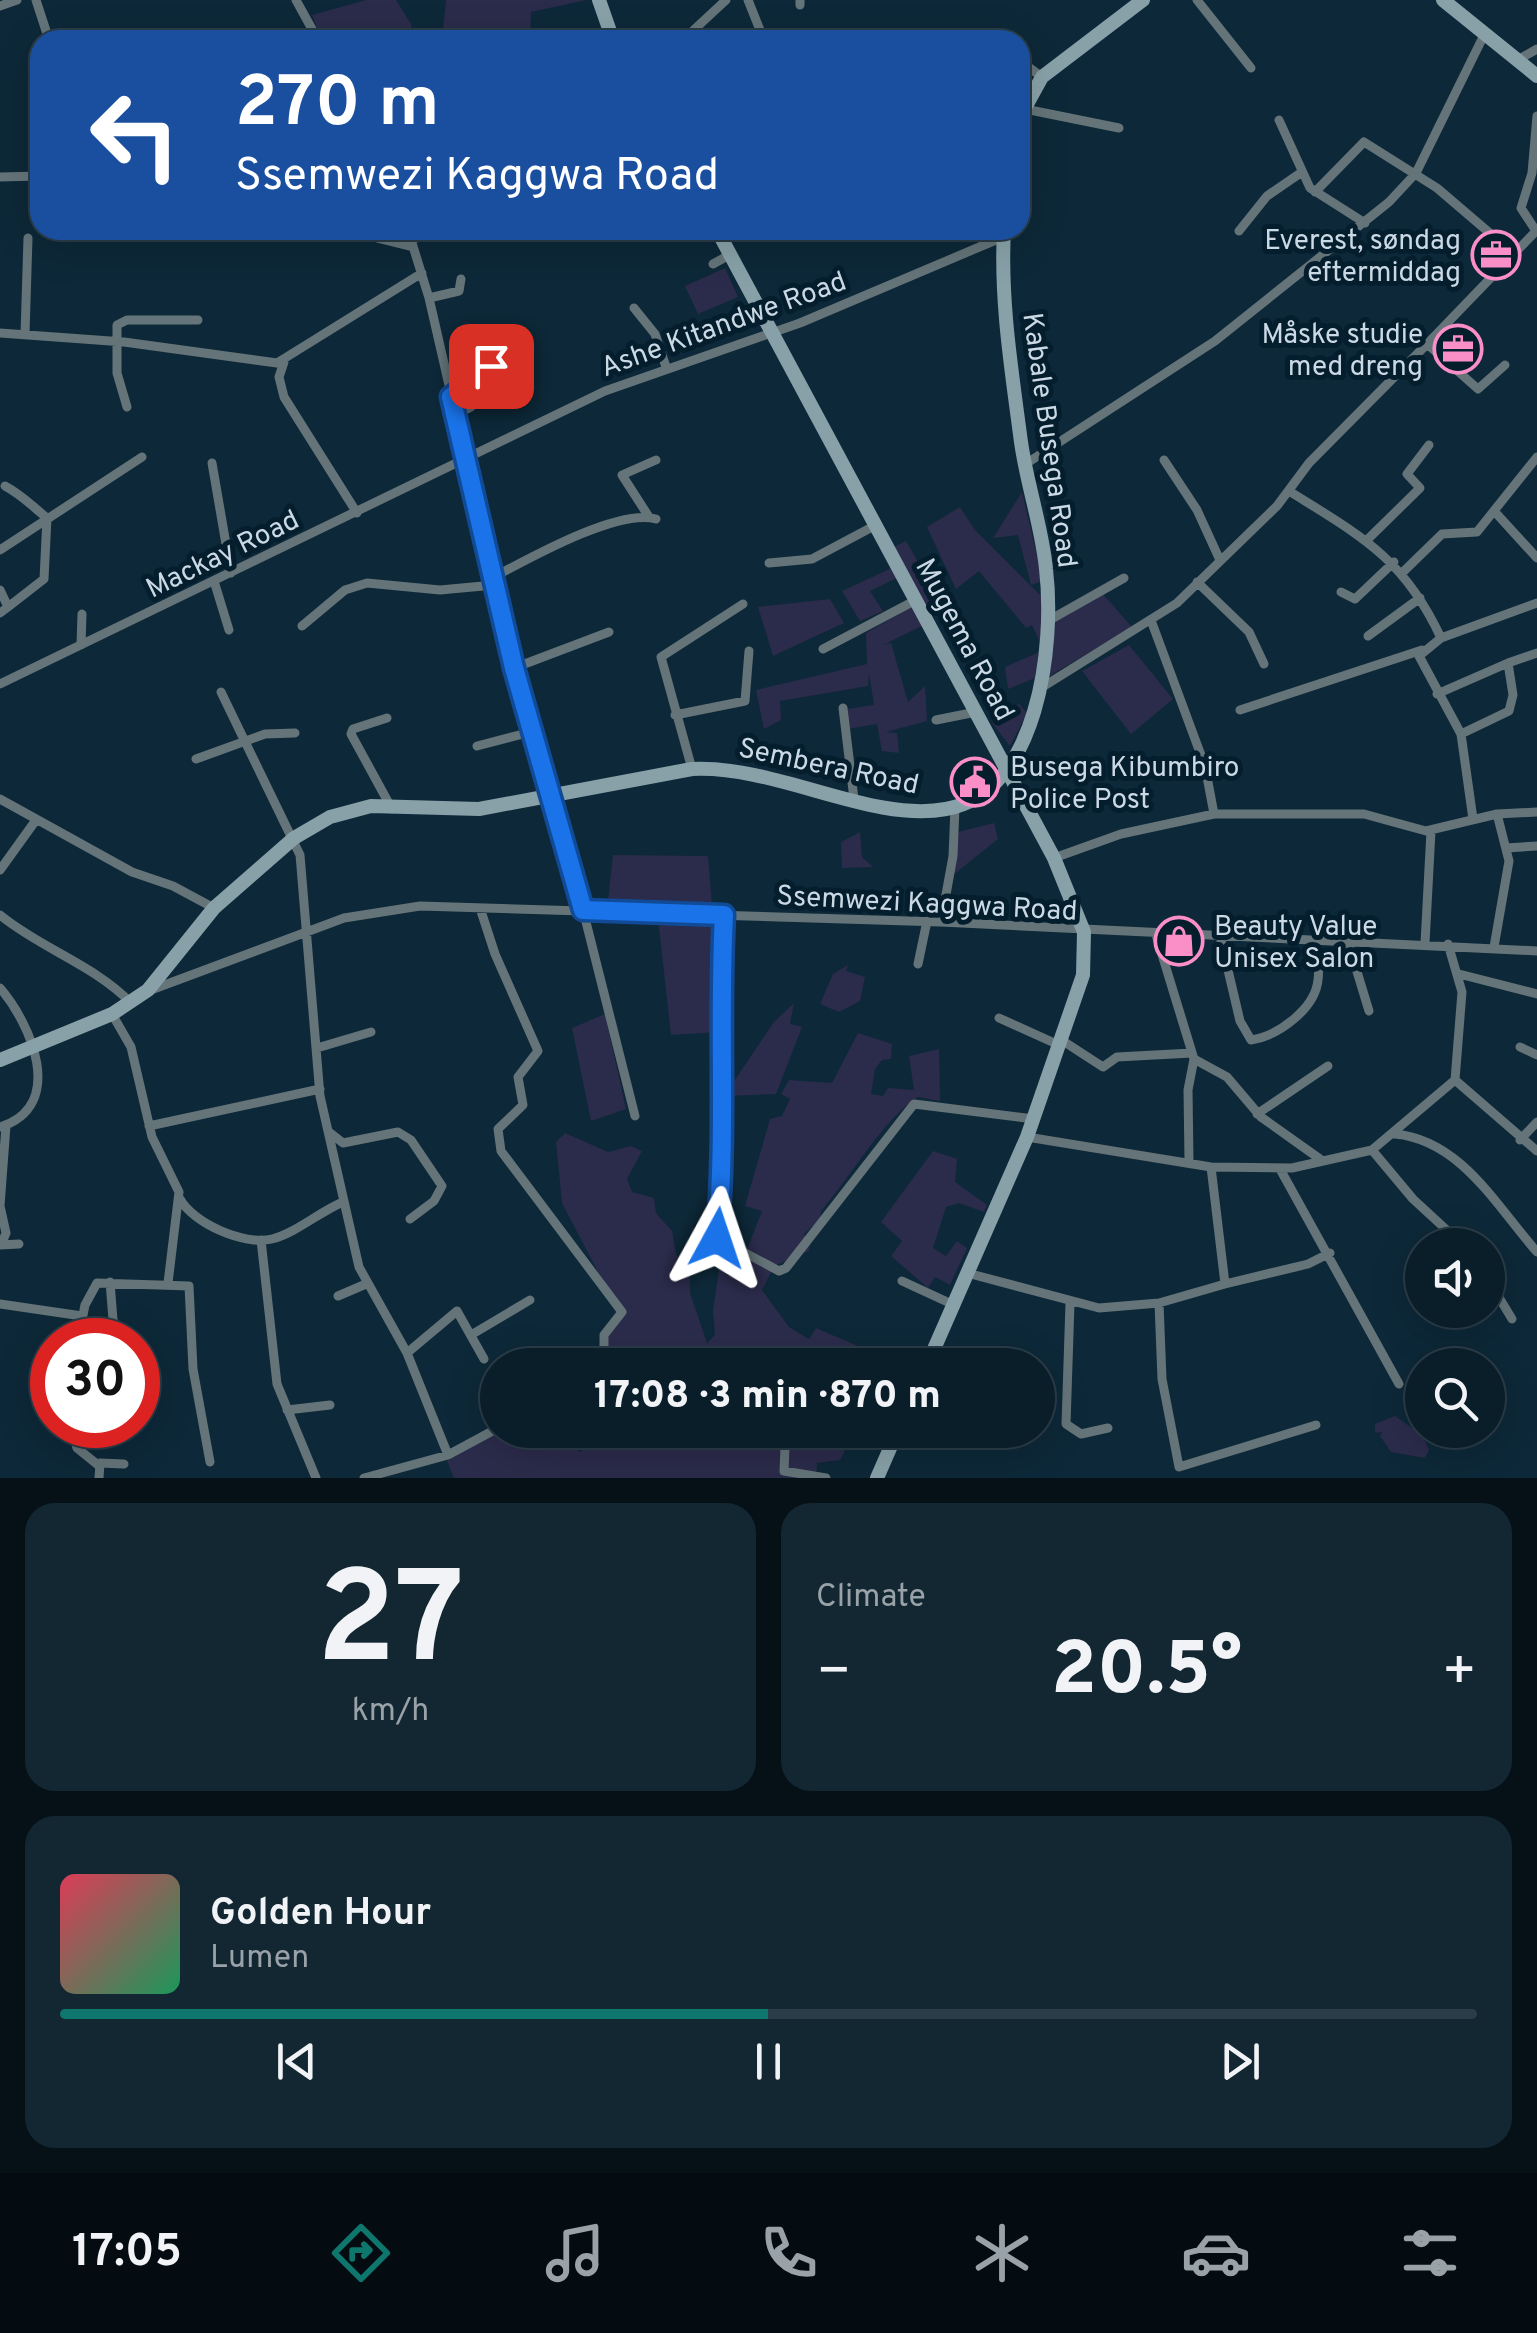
<!DOCTYPE html>
<meta charset="utf-8">
<style>
:root{--surface:#0a1e2a;--page:#132732;--text:#f1f3f6;--muted:#99a2a8;--line:#2a3c47;--accent:#0f766e}
body{margin:0;font-family:Overpass,sans-serif;background:var(--page);color:var(--text);height:100vh;display:flex;flex-direction:column;font-size:38px;white-space:nowrap}
*{box-sizing:border-box;margin:0}
p{font-size:32px;color:var(--muted)}
.icon{flex:none;width:55px;height:55px;fill:none;stroke:currentColor;stroke-width:2;stroke-linecap:round;stroke-linejoin:round}
.map{position:relative;height:1478px;overflow:hidden}
.drawer{display:flex;flex-direction:column;gap:25px;padding:25px;background:#061017;flex:1}
.drawer>*{flex:none}
.hud{position:absolute;left:30px;top:30px;width:1000px;height:210px;border-radius:30px;box-shadow:0 10px 40px #0002,0 0 0 2px var(--line);background:#1a4fa0;color:#fff;overflow:hidden}
.controls{position:absolute;left:1405px;top:1228px;display:grid;gap:20px}
.controls a{display:grid;place-items:center;width:100px;height:100px;border-radius:50%;background:var(--surface);box-shadow:0 10px 40px #0002,0 0 0 2px var(--line);font-size:50px}
.speed{position:absolute;left:30px;top:1318px;display:flex;gap:20px;font-size:50px;font-weight:700;text-align:center}
.speed>*{display:grid;place-content:center;width:130px;height:130px;border-radius:50%;background:var(--surface);box-shadow:0 10px 40px #0002,0 0 0 2px var(--line);line-height:1}
.speed .limit{border:15px solid #d22;background:#fff;color:#111}
.pin{position:absolute;display:grid;place-items:center;width:85px;height:85px;color:#fff;margin:-42px;border-radius:20px;box-shadow:0 5px 15px #0006}
.me{position:absolute;width:110px;margin:-55px;rotate:5deg;stroke-linejoin:round;filter:drop-shadow(0 0 8px #0008)}
.turn{display:flex;align-items:center;gap:35px;height:210px;padding:0 40px;font-size:45px}
.turn .icon{width:130px;height:130px;stroke-width:2.5}
.turn b{display:block;font-size:70px;line-height:85px}
.big{font-size:75px;font-weight:800;line-height:1.1}
.drawer .tile{flex:1;display:flex;flex-direction:column;justify-content:center;gap:15px;min-width:0;padding:0 35px;border-radius:30px;background:var(--page)}
.drawer .dial{align-items:center;gap:0}
.dial b{font-size:130px;line-height:1}
.song{display:flex;align-items:center;gap:30px}
.cover{width:120px;height:120px;border-radius:15px;background:linear-gradient(135deg,hsl(350 70% 55%),hsl(150 70% 35%))}
.played{height:10px;border-radius:5px;background:linear-gradient(90deg,var(--accent) 50%,var(--line) 50%)}
.keys{display:flex;justify-content:space-around;direction:ltr}
.heat{display:flex;justify-content:space-between;align-items:center;font-size:55px;direction:ltr}
.drawer .tiles{flex:1;display:grid;gap:25px;grid-template-columns:1fr 1fr}
.tile:last-child{grid-column:span 2}
.trip{position:absolute;left:480px;top:1348px;width:575px;height:100px;border-radius:50px;background:var(--surface);box-shadow:0 10px 40px #0002,0 0 0 2px var(--line);font-weight:800;line-height:100px;text-align:center}
.tab-bar{display:flex;height:160px;justify-content:space-around;align-items:center;background:#040c11;color:var(--muted)}
.tab-bar .icon{width:70px;height:70px}
.tab-bar .active{color:var(--accent)}
.tab-bar b{font-size:45px;color:var(--text)}
.map>svg:first-child{display:block}
.green{fill:#2b2b4b}
.lines{fill:none;stroke-linecap:round;stroke-linejoin:round}
.street{stroke:#647478;stroke-width:9}
.secondary{stroke:#88a1a8;stroke-width:14}
.route-casing{stroke:#114b97;stroke-width:25}
.route{stroke:#1a73e8;stroke-width:18}
.labels{text-anchor:middle;stroke-width:10;stroke-linejoin:round;paint-order:stroke}
.poi-label{font-size:28px;fill:#cad9e4;stroke:#041e2e;text-anchor:end}
.street-label{font-size:28px;fill:#cad9e4;stroke:#041e2e}
</style>
<div class="map">
<svg width="1537" height="1478" viewBox="0 0 1537 1478">
<rect width="100%" height="100%" fill="#0d2838"/>
<!-- green -->
<path class="green" d="M366,0H396L411,24L413,40H402L387,29L352,40H322L312,15Z
M446,0H586L531,12L530,40H442Z
M725,268L738,297L698,314L685,286Z
M1022,492L1043,581L1031,585L1018,535L993,538Z
M960,507L974,529L1043,598L1041,644L1032,625L1026,628L979,571L956,589L927,527Z
M906,541L937,595L927,607L892,548Z
M894,567L899,577L870,591L883,611L860,621L842,591Z
M1102,593L1132,627L1046,678L1053,621Z
M830,599L844,623L773,656L758,607Z
M918,603L924,625L883,645L891,643L908,702L925,686L927,721L886,732L897,733L899,753L882,751L877,724L848,729L847,709L874,705L869,673L868,686L780,701L781,720L764,729L756,690L867,664L866,633Z
M1129,645L1173,699L1131,734L1082,671Z
M1039,652L1035,678L1008,689L1005,667Z
M1019,704L1027,713L1010,746L992,723Z
M994,823L998,839L953,875L958,832Z
M860,832L862,857L873,867L842,868L841,842Z
M613,855L708,856L712,904L608,901Z
M658,918L717,921L719,1032L671,1035Z
M848,965L846,971L865,977L860,1001L839,1012L820,1004L833,974Z
M794,1003L790,1024L802,1027L776,1094L724,1096L774,1022Z
M605,1014L626,1109L591,1121L572,1028Z
M858,1033L892,1044L891,1059L882,1060L875,1069L871,1094L883,1096L888,1088L914,1090L909,1056L939,1049L940,1101L918,1097C885,1117 849,1179 821,1211L820,1219L804,1234L810,1242L809,1251L774,1266L762,1290L789,1327L809,1339L816,1328L867,1350L859,1365H618L600,1333L620,1314L562,1203L556,1142L565,1133L608,1152L631,1146L642,1151L627,1179L632,1192L654,1198L656,1213L672,1231L676,1254L690,1274V1293L707,1343L715,1335L713,1310L722,1250L724,1245L738,1250L748,1247L762,1211L745,1206L770,1119L782,1116L790,1099L781,1094L789,1080L832,1083Z
M933,1151L957,1159L955,1182L987,1205L984,1212L959,1203L946,1207L933,1248L946,1256L957,1241L967,1248L950,1285L935,1277L928,1288L891,1256L902,1241L881,1222Z
M1395,1416L1422,1435L1429,1450L1425,1458L1391,1452L1380,1436L1382,1432L1375,1433V1424Z
M503,1430H573L579,1452L627,1430H841L836,1441L847,1446L840,1460L817,1463L816,1478H454L447,1461Z"/>
<g class="lines">
<!-- street -->
<path class="street" d="M36,0L49,40
M296,0L318,40
M748,0L764,40
M1197,0L1251,68
M800,5V0
M0,6L17,0
M683,40L726,0
M1020,61L1042,77
M1516,61L1537,49
M1025,109L1119,128
M1279,120L1310,188L1365,223
M0,177L40,176
M1315,192L1364,142L1437,188L1513,253
M345,230L413,247
M408,230L429,298L514,668L583,910L635,1116
M1239,231L1267,196L1302,172
M411,240L437,230
M713,264L731,254
M429,298L459,291L461,279
M634,308L655,334L666,367
M0,333L124,342L277,363L422,273
M25,334L28,238
M1427,344L1536,231L1521,208L1532,173L1537,116
M284,362L279,377L284,397L357,513
M451,397L519,342
M127,407L117,373V325L127,320H198
M455,415L471,407
M1164,460L1197,510L1219,558
M212,463L231,573
M1024,465L1215,341L1389,202L1416,173L1485,33
M5,486C22,495 32,506 47,518L44,579L8,607
M1289,491C1361,536 1404,558 1441,638
M1495,512L1537,558
M649,517L622,475L656,460
M1366,541L1420,488L1407,474L1429,445
M0,550L142,457
M769,563L812,559L876,525
M1403,572L1442,534L1477,532L1537,457
M492,578C528,559 618,508 656,519
M214,581L229,630
M1197,582L1249,632L1264,664
M0,590L8,607L0,613
M1341,592L1355,599L1394,562
M1046,622L1124,578
M1152,623L1205,766L1214,814
M302,626L345,590L367,583L440,590L494,585
M1368,636L1420,598
M81,645L82,614
M823,649L916,600
M514,668L609,632
M0,684L605,391L800,323L1003,237
M1041,688L1177,603L1277,506L1309,463L1427,344L1478,389L1505,365
M221,692L300,855L320,1096L359,1267L407,1353L448,1455L364,1478
M1437,694L1508,663
M843,708L854,799
M1240,710L1422,650
M675,715L745,701L749,651
M387,718L353,729L351,734L392,809
M936,720L976,712
M1461,734L1509,711L1513,695L1508,663L1537,653
M477,746L531,732
M196,759L265,734L295,733
M692,769L661,657L743,604
M0,799L132,872L173,886L214,908
M1473,819L1461,734L1419,656L1441,638L1537,603
M1506,848L1537,846
M1054,858L1121,834L1214,814H1364L1426,831L1497,814L1537,812
M0,870L36,820
M480,908L495,954L538,1051L518,1077L523,1105L498,1129L501,1151L622,1312L604,1335V1357L594,1365
M0,915C40,948 94,965 130,1002
M941,922L953,856L955,807
M1156,935L1194,1059L1188,1090L1189,1161
M1220,936L1240,1021L1251,1040C1278,1036 1315,1009 1318,980C1320,967 1317,953 1316,940
M1348,942L1369,1011
M1425,943L1431,831
M1494,947L1509,861L1497,814
M918,964L927,921
M1459,974L1537,994
M0,988C31,1024 67,1106 0,1127
M151,990L344,918L420,906L941,922L1537,951
M112,1014L131,1047L152,1137L179,1192L168,1283
M999,1018L1061,1046
M1063,1041L1103,1067L1117,1057L1192,1053
M1520,1047L1537,1055
M317,1048L371,1032
M1194,1059L1227,1077L1261,1117L1320,1159
M1455,1080L1537,1151
M1257,1114L1328,1066
M149,1126L320,1089
M329,1132L343,1143L398,1132L411,1140L442,1186L434,1201L410,1219
M1395,1134C1461,1140 1497,1207 1537,1252
M1027,1137L1211,1167L1292,1168L1372,1150L1455,1080L1462,992L1448,944
M1520,1140L1537,1122
M1372,1150L1413,1199L1463,1245
M1280,1169L1399,1384
M180,1199C193,1223 244,1246 272,1239C296,1233 319,1212 343,1202
M717,1238L779,1271L786,1268L914,1104L1034,1119
M261,1240L277,1384L316,1478
M0,1245L19,1244
M1,1245L6,1233L0,1206L6,1126
M712,1255L724,1167L719,1079L724,915
M967,1273L1099,1308L1159,1303L1225,1284L1211,1167
M1488,1279L1512,1319
M902,1281L954,1305
M110,1282L113,1320L121,1340
M1225,1284L1308,1264L1330,1253
M338,1296L366,1284
M1070,1303L1066,1424L1081,1434L1108,1428
M1159,1303L1162,1379L1179,1467L1316,1425
M0,1304L82,1316
M471,1335L530,1300
M78,1340L85,1305L97,1283L189,1286L193,1369L210,1462
M407,1353L457,1311L484,1359
M287,1410L330,1405
M71,1425L77,1448L98,1465
M785,1447L784,1471L826,1478
M448,1455L498,1428
M99,1478L100,1463L124,1464"/>
<!-- secondary -->
<path class="secondary" d="M599,0L613,40
M1443,0L1537,76
M1020,117L1042,77L1143,0
M717,230L1054,858L1084,932L1083,975L1027,1137L927,1365
M0,1060L112,1014L148,990L214,908L294,838L330,817L371,806L479,809L692,769C778,765 870,823 946,809C1039,793 1055,644 1046,569C1042,527 1027,485 1021,442C1012,373 1000,300 1004,230
M877,1478L898,1430"/>
</g>
<g class="lines">
<!-- route casing -->
<g class="route-casing">
<path id="route" d="M491,366L451,397L514,668L583,910L724,915C718,1023 727,1131 717,1238"/>
</g>
<!-- route -->
<use href="#route" class="route"/>
</g>
<!-- icons -->
<defs>
<g id="office-ring" transform="scale(2.5)"><circle r="9.5" fill="#041e2e" stroke="#fa8fc8" stroke-width="1.5"/><path d="M-6-3h4V-5.5h4V-3h4V5H-6ZM-1-4.5V-3h2v-1.5ZM-6 0V1H6V0Z" fill="#fa8fc8"/></g>
<g id="civic-ring" transform="scale(2.5)"><circle r="9.5" fill="#041e2e" stroke="#fa8fc8" stroke-width="1.5"/><path d="M-.6-6.5H3V-4.5H.6V-3L4-1V1h2V6H-6V1h2V-1L-.6-3ZM-1.2 2.5V6h2.4V2.5Z" fill="#fa8fc8"/></g>
<g id="shop-ring" transform="scale(2.5)"><circle r="9.5" fill="#041e2e" stroke="#fa8fc8" stroke-width="1.5"/><path d="M-5-2.5h2.3a2.7 3.5 0 0 1 5.4 0H5L5.5 6h-11ZM-1.5-2.5h3a1.5 2.3 0 0 0-3 0Z" fill="#fa8fc8"/></g>
</defs>
<g fill-rule="evenodd">
<use href="#office-ring" x="1496" y="255"/>
<use href="#office-ring" x="1458" y="349"/>
<use href="#civic-ring" x="975" y="782"/>
<use href="#shop-ring" x="1179" y="941"/>
</g>
<g class="labels">
<!-- poi labels -->
<g class="poi-label">
<text x="1461" y="249">Everest, søndag<tspan x="1461" dy="32">eftermiddag</tspan></text>
<text x="1423" y="343">Måske studie<tspan x="1423" dy="32">med dreng</tspan></text>
<text x="1010" y="776" text-anchor="start">Busega Kibumbiro<tspan x="1010" dy="32">Police Post</tspan></text>
<text x="1214" y="935" text-anchor="start">Beauty Value<tspan x="1214" dy="32">Unisex Salon</tspan></text>
</g>
<!-- street labels -->
<g class="street-label">
<text transform="translate(723 323) rotate(-20)" y="10">Ashe Kitandwe Road</text>
<text transform="translate(1051 440) rotate(82)" y="10">Kabale Busega Road</text>
<text transform="translate(222 553) rotate(-26)" y="10">Mackay Road</text>
<text transform="translate(966 639) rotate(62)" y="10">Mugema Road</text>
<text transform="translate(829 765) rotate(12)" y="10">Sembera Road</text>
<text transform="translate(927 902) rotate(3)" y="10">Ssemwezi Kaggwa Road</text>
</g>
</g>
</svg>
<div class="controls">
<a><svg class="icon" aria-label="sound" viewBox="0 0 24 24"><path d="M4 9h4l5-4v14l-5-4H4zM17 9q2 3 0 6"/></svg></a>
<a><svg class="icon" aria-label="search" viewBox="0 0 24 24"><circle cx="10" cy="10" r="6"/><path d="M15 15l6 6"/></svg></a>
</div>
<div class="speed"><div class="limit">30</div></div>
<div class="pin" style="left:491px;top:366px;background:#d93025"><svg class="icon" aria-label="arrive" viewBox="0 0 24 24"><path d="M6 21V4h12l-3 4 3 4H6"/></svg></div>
<svg class="me" style="left:717px;top:1238px" viewBox="-20 -20 40 40"><path d="M0-17L14 15 0 8-14 15z" fill="#1a73e8" stroke="#fff" stroke-width="4"/></svg>
<div class="trip">17:08 · 3 min · 870 m</div>
<div class="hud">
<div class="turn"><svg class="icon" aria-label="left" viewBox="0 0 24 24"><path d="M17 20v-9H6M10 6l-5 5 5 5"/></svg><div><b>270 m</b>Ssemwezi Kaggwa Road</div></div>
</div>
</div>
<section class="drawer">
<div class="tiles">
<div class="tile dial"><b>27</b><p>km/h</p></div>
<div class="tile"><p>Climate</p>
<div class="heat"><a>−</a><b class="big">20.5°</b><a>+</a></div>
</div>
<div class="tile">
<div class="song"><i class="cover"></i><div><b>Golden Hour</b><p>Lumen</p></div></div>
<div class="played"></div>
<div class="keys"><svg class="icon" aria-label="previous" viewBox="0 0 24 24"><path d="M18 5L8 12l10 7zM5 5v14"/></svg><svg class="icon" aria-label="pause" viewBox="0 0 24 24"><path d="M8 5v14M16 5v14"/></svg><svg class="icon" aria-label="next" viewBox="0 0 24 24"><path d="M6 5l10 7-10 7zM19 5v14"/></svg></div>
</div>
</div>
</section>
<nav class="tab-bar">
<b>17:05</b>
<svg class="icon active" aria-label="directions" viewBox="0 0 24 24"><path d="M12 3l9 9-9 9-9-9zM9 14v-3h6M13 9l2 2-2 2"/></svg>
<svg class="icon" aria-label="music" viewBox="0 0 24 24"><path d="M9 18V5l10-2v13"/><circle cx="6" cy="18" r="3"/><circle cx="16" cy="16" r="3"/></svg>
<svg class="icon" aria-label="phone" viewBox="0 0 24 24"><path d="M5 4h4l2 5-3 2q2 4 5 5l2-3 5 2v4C11 20 4 13 5 4z"/></svg>
<svg class="icon" aria-label="climate" viewBox="0 0 24 24"><path d="M12 3v18M4 7l16 10M4 17L20 7"/></svg>
<svg class="icon" aria-label="car" viewBox="0 0 24 24"><path d="M5 17H2v-5l4-1 3-4h7l3 4 3 1v5h-3M9 17h6M6 11h13"/><circle cx="7" cy="17" r="2"/><circle cx="17" cy="17" r="2"/></svg>
<svg class="icon" aria-label="filters" viewBox="0 0 24 24"><path d="M4 7h16M4 17h16"/><circle cx="9" cy="7" r="2"/><circle cx="15" cy="17" r="2"/></svg>
</nav>
